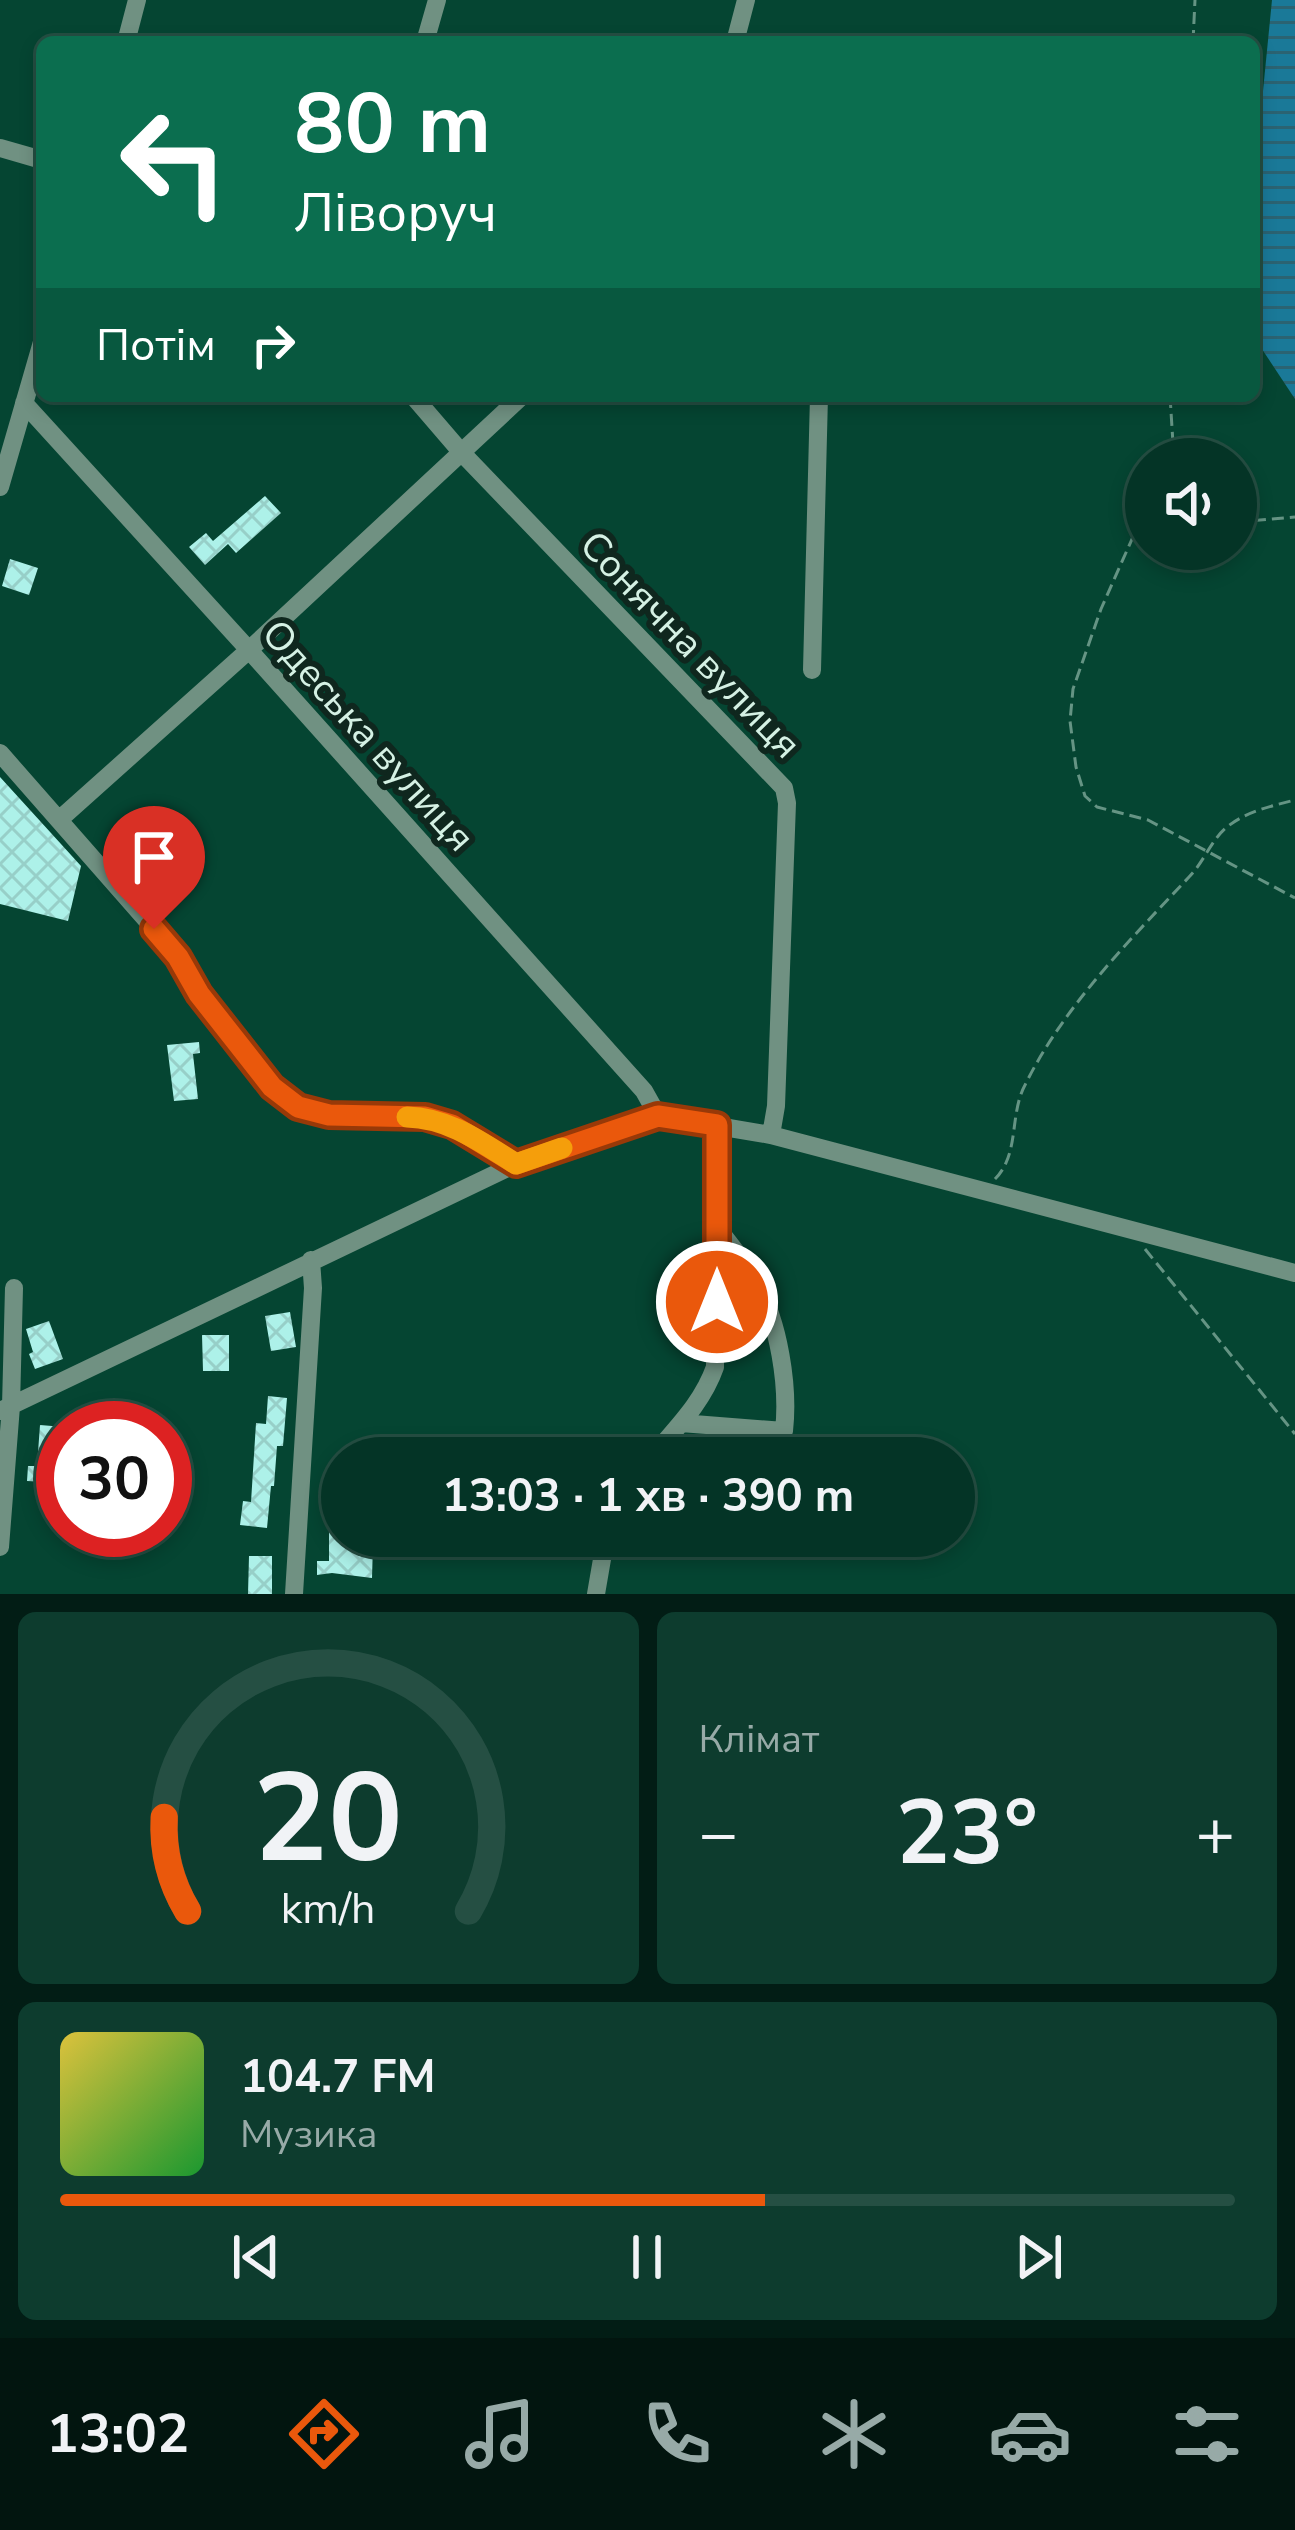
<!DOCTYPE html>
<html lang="uk">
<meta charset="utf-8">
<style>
:root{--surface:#043426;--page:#0d3c2e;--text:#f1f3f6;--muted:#97aaa7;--line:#254f43;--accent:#ea580c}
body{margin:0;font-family:"Nunito Sans",sans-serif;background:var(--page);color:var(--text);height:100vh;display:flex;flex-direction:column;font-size:45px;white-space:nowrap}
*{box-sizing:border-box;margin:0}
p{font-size:39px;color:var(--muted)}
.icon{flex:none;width:66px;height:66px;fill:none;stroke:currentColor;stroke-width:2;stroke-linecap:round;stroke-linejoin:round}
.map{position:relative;height:1594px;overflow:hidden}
.sheet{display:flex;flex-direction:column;gap:18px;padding:18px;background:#021d15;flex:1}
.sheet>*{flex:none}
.banner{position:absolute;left:36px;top:36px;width:1224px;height:366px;border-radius:18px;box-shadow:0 6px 18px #0003,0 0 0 3px var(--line);background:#0b6e4f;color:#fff;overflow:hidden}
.fabs{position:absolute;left:1125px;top:438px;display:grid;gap:24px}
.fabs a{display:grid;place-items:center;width:132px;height:132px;border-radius:50%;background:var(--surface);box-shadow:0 6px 18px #0003,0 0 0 3px var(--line);font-size:60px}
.speed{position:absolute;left:36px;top:1401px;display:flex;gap:24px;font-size:60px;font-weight:700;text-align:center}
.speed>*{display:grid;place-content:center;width:156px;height:156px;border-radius:50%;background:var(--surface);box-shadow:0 6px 18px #0003,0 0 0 3px var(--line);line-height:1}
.speed .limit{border:18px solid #d22;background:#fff;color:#111}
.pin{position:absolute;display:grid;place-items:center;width:102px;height:102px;color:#fff;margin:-123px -51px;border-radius:50% 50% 50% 0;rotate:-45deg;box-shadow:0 0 12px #0007}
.pin .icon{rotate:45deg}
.me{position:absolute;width:132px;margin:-66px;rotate:0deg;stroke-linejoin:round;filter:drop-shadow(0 0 9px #0008)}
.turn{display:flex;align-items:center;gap:42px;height:252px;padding:0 60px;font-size:54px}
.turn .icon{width:156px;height:156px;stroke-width:2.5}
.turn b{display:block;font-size:84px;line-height:102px}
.then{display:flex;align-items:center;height:114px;padding:0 60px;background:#0003;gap:24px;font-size:45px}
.big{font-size:90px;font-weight:700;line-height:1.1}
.sheet .card{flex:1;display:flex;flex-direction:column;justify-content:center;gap:18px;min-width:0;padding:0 42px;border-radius:18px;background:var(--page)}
.sheet .dial{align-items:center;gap:0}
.dial svg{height:312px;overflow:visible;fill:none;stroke:var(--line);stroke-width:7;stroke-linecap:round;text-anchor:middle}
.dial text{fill:var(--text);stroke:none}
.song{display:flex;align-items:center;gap:36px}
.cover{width:144px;height:144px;border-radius:18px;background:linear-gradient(135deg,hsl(50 70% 55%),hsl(130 70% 35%))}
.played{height:12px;border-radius:6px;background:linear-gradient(90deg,var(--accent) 60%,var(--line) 60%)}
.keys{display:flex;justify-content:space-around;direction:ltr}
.heat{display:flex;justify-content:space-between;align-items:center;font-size:66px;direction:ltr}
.sheet .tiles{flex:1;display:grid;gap:18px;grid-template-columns:1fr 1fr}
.card:last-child{grid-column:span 2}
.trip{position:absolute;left:321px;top:1437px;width:654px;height:120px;border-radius:60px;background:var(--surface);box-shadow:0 6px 18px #0003,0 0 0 3px var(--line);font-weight:700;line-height:120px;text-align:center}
.tabs{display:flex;height:192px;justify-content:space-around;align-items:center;background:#02150f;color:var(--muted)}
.tabs .icon{width:84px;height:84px}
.tabs .on{color:var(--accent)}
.tabs b{font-size:54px;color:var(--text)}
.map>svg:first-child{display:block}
.water{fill:url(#water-rules)}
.building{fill:url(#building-cross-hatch)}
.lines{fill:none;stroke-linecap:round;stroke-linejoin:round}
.path{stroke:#659484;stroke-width:3;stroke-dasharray:12 6;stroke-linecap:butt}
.minor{stroke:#709182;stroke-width:18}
.route-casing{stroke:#983908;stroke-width:30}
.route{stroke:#ea580c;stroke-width:21}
.slow{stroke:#f59e0b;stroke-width:21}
.labels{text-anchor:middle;stroke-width:12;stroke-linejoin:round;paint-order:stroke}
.street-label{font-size:39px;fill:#d5f1e4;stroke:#0f271e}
</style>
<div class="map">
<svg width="1295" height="1594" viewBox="0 0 1295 1594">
<defs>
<pattern id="water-rules" width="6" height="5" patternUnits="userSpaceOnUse" patternTransform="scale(3)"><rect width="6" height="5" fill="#1a7998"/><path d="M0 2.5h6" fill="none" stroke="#2b6372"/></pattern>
<pattern id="building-cross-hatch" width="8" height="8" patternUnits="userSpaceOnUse" patternTransform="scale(3)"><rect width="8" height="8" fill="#adf1e9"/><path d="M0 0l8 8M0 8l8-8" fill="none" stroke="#97cfc8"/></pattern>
</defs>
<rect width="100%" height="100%" fill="#054532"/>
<!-- water -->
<path class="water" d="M1272,0H1295V399L1254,337V182Z"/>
<!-- building -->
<path class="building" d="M265,496L281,513L236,553L228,544L205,565L189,547L206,533L213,541Z
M10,559L38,568L29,595L2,586Z
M0,777L81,866L68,921L0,904Z
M199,1042L200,1053L193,1054L198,1099L174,1101L167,1045Z
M695,1275L697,1303L692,1304L693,1313L668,1315L666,1277Z
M290,1312L296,1347L271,1351L265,1316Z
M49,1321L63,1359L35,1369L29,1354L33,1352L26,1329Z
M202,1335H229V1371H203Z
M268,1396L287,1398L283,1446H277L274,1486H271L267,1528L240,1525L243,1501L251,1502L256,1423L266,1424Z
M40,1425L64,1427L63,1483L27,1481L28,1466H37Z
M329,1527H342V1536H365V1543L373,1544L372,1578L332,1573L317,1575V1561H329Z
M249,1556H272V1594H248Z"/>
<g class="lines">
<!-- path -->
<path class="path" d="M1193,42L1195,0
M1170,396L1174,459
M1236,522L1295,517
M1146,523L1136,530L1101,609L1073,689L1070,721L1076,767L1085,796L1097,807L1148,820L1295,898
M995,1179C1020,1154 1009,1115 1025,1085C1064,1006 1129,941 1189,877C1204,862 1211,840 1227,827C1247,811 1272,806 1295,800
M1145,1249L1295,1434"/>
<!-- minor -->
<path class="minor" d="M126,42L137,0
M425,42L437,0
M735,42L746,0
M0,148L42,160
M413,396L462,453L784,788L787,803L776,1106L771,1135
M24,403L249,650L644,1091L658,1116
M0,487L42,342
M812,670L819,396
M0,753L179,957L199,994L273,1087L298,1107L329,1115L425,1117L452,1125L516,1164
M60,819L249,650L522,396
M0,1411L516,1164L658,1116L771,1135L1295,1273
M681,1423L784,1431C789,1386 779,1323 756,1282C746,1263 730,1245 717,1227
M651,1458C675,1429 702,1404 715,1367L717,1125
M0,1547L11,1406L14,1288
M294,1594L313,1288L311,1260
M596,1594L606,1536"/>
</g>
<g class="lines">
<!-- route casing -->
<g class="route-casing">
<path id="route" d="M154,929L178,957L199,994L272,1087L298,1107L329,1115L425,1117L452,1125L516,1164L658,1116L717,1125V1302"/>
</g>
<!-- route -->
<use href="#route" class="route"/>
<!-- slow -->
<path class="slow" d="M407,1117C449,1118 481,1142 516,1164L562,1148"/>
</g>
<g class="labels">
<!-- street labels -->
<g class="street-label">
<text transform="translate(691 644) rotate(46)" y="14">Сонячна вулиця</text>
<text transform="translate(369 735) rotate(48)" y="14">Одеська вулиця</text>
</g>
</g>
</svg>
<div class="fabs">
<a><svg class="icon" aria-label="sound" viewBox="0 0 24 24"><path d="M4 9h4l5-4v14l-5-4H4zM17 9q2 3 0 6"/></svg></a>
</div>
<div class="speed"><div class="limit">30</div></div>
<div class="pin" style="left:154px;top:929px;background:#d93025"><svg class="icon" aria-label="arrive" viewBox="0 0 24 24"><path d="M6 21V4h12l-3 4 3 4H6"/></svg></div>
<svg class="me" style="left:717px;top:1302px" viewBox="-20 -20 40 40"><circle r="17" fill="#ea580c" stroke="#fff" stroke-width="3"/><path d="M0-11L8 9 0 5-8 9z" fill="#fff"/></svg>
<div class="trip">13:03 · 1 хв · 390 m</div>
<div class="banner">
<div class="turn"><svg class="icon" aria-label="left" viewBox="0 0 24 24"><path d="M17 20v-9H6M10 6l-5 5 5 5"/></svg><div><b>80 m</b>Ліворуч</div></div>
<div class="then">Потім<svg class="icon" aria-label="right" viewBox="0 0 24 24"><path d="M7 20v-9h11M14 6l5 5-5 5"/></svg></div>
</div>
</div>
<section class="sheet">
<div class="tiles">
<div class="card dial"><svg viewBox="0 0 100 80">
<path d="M14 69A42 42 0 1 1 86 69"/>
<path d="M14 69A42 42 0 0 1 8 45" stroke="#ea580c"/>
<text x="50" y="56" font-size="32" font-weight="700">20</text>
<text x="50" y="72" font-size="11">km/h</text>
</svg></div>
<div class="card"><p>Клімат</p>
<div class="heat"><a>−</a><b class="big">23°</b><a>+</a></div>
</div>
<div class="card">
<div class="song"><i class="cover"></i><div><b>104.7 FM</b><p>Музика</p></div></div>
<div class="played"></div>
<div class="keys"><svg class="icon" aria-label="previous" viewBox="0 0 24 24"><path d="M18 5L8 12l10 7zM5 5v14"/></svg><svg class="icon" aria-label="pause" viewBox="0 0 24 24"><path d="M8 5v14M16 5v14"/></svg><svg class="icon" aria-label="next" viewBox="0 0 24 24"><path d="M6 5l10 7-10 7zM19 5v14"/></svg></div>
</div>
</div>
</section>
<nav class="tabs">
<b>13:02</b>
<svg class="icon on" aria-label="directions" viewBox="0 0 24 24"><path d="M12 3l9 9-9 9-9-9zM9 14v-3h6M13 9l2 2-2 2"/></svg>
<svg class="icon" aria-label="music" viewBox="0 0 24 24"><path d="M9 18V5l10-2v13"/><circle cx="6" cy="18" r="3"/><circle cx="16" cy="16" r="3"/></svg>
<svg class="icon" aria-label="phone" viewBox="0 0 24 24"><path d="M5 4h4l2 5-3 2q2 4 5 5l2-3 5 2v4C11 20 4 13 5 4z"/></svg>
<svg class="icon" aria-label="climate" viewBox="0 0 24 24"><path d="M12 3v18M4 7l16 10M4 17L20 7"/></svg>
<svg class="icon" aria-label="car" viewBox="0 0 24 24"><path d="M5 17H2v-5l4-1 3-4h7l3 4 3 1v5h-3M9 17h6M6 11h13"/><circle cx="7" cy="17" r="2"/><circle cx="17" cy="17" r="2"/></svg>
<svg class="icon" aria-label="filters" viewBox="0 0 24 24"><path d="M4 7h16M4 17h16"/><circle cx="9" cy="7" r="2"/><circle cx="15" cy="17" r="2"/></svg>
</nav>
